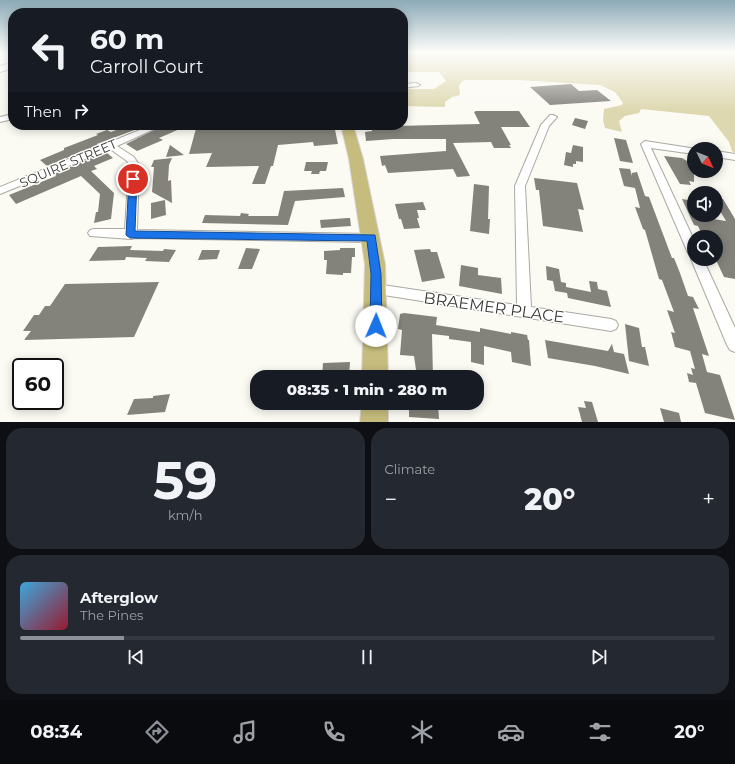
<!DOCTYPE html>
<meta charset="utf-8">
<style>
:root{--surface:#171b24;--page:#242831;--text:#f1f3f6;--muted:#9ea1a6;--line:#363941;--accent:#8c9099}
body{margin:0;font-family:Montserrat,sans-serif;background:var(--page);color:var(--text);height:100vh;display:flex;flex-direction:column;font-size:15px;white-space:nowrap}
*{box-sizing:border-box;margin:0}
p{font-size:13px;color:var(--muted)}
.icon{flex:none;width:22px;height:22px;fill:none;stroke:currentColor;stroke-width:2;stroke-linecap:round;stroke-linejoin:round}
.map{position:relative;height:422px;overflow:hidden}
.sheet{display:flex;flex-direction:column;gap:6px;padding:6px;background:#0d0f14;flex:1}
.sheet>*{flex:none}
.banner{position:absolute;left:8px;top:8px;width:400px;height:122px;border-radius:16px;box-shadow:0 2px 10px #0003;background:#171b24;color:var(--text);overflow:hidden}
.needle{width:26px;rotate:133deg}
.tools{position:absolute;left:687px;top:142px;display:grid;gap:8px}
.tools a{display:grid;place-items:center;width:36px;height:36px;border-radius:50%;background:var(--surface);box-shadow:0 2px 10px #0003;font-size:20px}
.speed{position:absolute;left:12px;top:358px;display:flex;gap:8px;font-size:20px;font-weight:700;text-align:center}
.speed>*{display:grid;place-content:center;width:52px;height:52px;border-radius:50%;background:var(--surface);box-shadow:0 2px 10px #0003;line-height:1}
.speed .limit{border:2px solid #111;border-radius:6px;background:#fff;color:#111}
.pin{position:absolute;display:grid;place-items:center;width:34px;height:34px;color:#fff;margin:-17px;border:2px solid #fff;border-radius:50%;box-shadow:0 1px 4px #0007}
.me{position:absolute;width:44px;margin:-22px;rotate:1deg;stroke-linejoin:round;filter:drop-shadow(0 0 3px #0008)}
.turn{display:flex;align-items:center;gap:14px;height:84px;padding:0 16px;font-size:18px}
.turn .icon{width:52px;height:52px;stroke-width:2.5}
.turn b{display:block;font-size:28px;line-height:34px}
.then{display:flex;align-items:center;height:38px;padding:0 16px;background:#0003;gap:8px;font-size:15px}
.big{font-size:30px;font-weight:800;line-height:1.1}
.sheet .tile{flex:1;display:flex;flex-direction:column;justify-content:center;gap:6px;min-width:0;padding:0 14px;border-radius:16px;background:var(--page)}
.sheet .dial{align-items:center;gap:0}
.dial b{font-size:52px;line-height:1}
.song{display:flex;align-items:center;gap:12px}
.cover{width:48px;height:48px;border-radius:6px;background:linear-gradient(135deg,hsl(200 70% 55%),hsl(350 70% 35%))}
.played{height:4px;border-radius:2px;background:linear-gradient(90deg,var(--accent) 15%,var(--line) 15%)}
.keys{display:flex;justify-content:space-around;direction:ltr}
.heat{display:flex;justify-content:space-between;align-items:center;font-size:22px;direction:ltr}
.sheet .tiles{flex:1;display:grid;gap:6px;grid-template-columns:1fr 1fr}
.tile:last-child{grid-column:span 2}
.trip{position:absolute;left:250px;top:370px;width:234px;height:40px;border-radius:16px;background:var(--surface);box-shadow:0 2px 10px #0003;font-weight:800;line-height:40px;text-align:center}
.menu{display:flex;height:64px;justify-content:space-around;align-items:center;background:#090b0e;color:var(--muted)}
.menu .icon{width:28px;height:28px}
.menu .selected{color:var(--accent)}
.menu b{font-size:18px;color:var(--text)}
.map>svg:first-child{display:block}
.green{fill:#ded8b0}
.building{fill:#83827b}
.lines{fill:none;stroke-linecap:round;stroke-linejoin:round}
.street-casing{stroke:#aaa9a2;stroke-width:2}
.secondary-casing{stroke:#aaa9a2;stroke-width:2}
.primary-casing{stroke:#d7d7d7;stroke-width:2}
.street{fill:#fff;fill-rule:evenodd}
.secondary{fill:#fff;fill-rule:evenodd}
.primary{fill:#c6bc7d;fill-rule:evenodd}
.route{fill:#1a73e8;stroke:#114b97}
.labels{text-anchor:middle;stroke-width:3;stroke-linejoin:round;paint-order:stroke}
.street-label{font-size:13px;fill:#393936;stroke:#fff}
.near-street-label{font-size:16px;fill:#393936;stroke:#fff}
</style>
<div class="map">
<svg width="735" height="422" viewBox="0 0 735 422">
<rect width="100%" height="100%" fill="#fbfaf3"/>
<!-- green -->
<path class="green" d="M403,52H735V153L732,151L729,142L709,116L641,109L639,113L625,116L619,121L622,132L605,128L603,120L604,109L622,105L623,103L615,92L600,85L517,80H466L462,81L459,86L460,95L452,97L445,102V107L404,106L403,89H434L446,81L439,72H403Z"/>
<!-- building -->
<path class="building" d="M571,84L579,91L597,90L611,101L550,105L530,87Z
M476,111H519L530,127H501L511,145H509L511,148H494L491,142L453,143L470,176L457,177L453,169L388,173L385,165L382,166L380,156L446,151V139H393L366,141L365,132L372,131V129H377L395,128V126L480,124L474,112Z
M575,118L588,121L585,129L572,125Z
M129,125H148L97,144L98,145L47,166L40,160L64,150V148L98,135L96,134L107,130L111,132Z
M164,125H189L159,138L163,140L137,151L126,144Z
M197,125H275L276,129L334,125L338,144L314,146L313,142L278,145L273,166H271L265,184H252L259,166L206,167L212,153L189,154Z
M614,138L626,140L633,163L620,161Z
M170,145L184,155L166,157Z
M573,145L583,147V162L576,161V164H573V167L564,165L566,152L571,153Z
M106,152L113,158L94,166L97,169L91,171L114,193L111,219L94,223L96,212H98L100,194L81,176L16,204L9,195L56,176L54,174Z
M664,156L682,158L687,161L694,162V182L689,181L691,185L680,184Z
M172,158L169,165L168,181L171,180L172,203L152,192L154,167H151L154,160Z
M306,162H328L326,171H320L319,174H311L312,171H304Z
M619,168L630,169L632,176V173L637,172L645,196L649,197L672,258H674L680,273L688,296L693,297L699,309L693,308L709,356L702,354L707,372L720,375L735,420L705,413L696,383L689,382L687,373L693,375L691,368L695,369L690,351L675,347L671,332L675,333L667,310L674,312L662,280L659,279L645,230L643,229L635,207L640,208L635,188L624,186Z
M534,178L577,183L584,210L578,209L583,232L543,226L539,190H536Z
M474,184L489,186L488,219H490L489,234L470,231Z
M343,188L345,197L295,201L288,225L202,223L205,215L240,216L241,213L249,214L248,216H278L284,191Z
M716,198L723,199L735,219V279L724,277L716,260V237H703L698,226L694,225L682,199L694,201V216L726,221L716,204Z
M165,200L166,215L151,219V203Z
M423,202L426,210H417L419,218H417L420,228L404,229L401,219H399L395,204Z
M348,218H350L351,226L321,228L320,220Z
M132,246L130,250L163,251L164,249L176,250L169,262L145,261L147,258L126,257L125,260L89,261L98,247Z
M246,248L260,249L252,269H238Z
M340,248H355V257H352L351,273H343V275L326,274L327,260H324V251L340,250Z
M430,249L431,252H437L445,278L422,282L414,250Z
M202,250H220L217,259L198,260Z
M461,265L478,268V275L501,278L502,294L459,286Z
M546,266L559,269L561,282L566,283V287L591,292L589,281L597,282L598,289L607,291L611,307L568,298L567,293L555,291L553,281L547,280Z
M159,282L134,337L24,340L31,331H23L34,315H39L45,306H50L65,284Z
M404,313L437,317L436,325L480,332V328L511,334V332L527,335L528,340H529L531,366L512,362L511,352L484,346V365L471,362V342L449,339V336L432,334L433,377H417L414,356L400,355L402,330L398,329L400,314Z
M625,324L639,328L642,347H645L649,366L629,361Z
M545,340L608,351L612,344L614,352L624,354L629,374L595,366L548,358Z
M350,362L349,377H322L323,363Z
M170,394L165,412L127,415L134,399L153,398V396Z
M584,401L592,402L598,422H582L578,407L586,408Z
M409,403H438L439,419L409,417Z
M660,408L679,413L681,422H664Z"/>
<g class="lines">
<!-- street casing -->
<g class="street-casing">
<path id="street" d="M416,83L420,85L418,86L403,88V84Z
M13,114V119L0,122V117Z
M550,115H553L557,117L549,126L525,186L531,307L611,319L616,321L618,325L616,329L611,331L371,293L369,289L371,285L376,284L517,305L515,186L541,125Z
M152,125H163L117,146L134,157L139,165L137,230L371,234L375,235L377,238L375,241L371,242L135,238L131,239L90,236L88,233L90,230L94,229H125L129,165L127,161L110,149L0,194V187Z
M645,141L697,149H694V154L651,148L694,240V259H703L735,328V352L730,350L727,345L691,259L692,257L688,253L641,144Z
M716,151L735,154V160L716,157Z"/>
</g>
<!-- secondary casing -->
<g class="secondary-casing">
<path id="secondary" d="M13,62V68L0,72V66Z"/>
</g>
<!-- primary casing -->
<g class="primary-casing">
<path id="primary" d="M341,125H353L363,159L385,264L388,377H362L365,264L349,159Z
M362,403H388V422H360Z"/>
</g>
<!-- street -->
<use href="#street" class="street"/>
<!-- secondary -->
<use href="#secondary" class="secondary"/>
<!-- primary -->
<use href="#primary" class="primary"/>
</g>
<!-- sky -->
<linearGradient id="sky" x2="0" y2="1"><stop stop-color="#8caab7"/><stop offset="0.47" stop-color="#fdfdfa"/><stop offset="1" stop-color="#fdfdfa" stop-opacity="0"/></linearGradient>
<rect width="735" height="111" fill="url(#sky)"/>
<!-- route -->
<path class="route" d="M133,176L137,179L135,231L375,235L381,274L382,326L380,330L376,331L372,330L370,326L371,274L367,241L130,238L126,235L129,179Z"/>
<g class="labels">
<!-- street labels -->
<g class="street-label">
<text transform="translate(68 163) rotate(-23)" y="5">SQUIRE STREET</text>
</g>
<!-- near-street labels -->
<g class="near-street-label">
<text transform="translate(494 307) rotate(8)" y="6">BRAEMER PLACE</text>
</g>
</g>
</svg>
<div class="tools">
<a><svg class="needle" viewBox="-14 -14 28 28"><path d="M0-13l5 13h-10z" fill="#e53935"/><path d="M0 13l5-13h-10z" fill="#9ea1a6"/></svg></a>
<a><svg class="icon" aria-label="sound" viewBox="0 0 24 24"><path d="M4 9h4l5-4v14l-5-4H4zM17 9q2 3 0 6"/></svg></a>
<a><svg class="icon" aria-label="search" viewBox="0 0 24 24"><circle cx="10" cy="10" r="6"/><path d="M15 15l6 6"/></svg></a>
</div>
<div class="speed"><div class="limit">60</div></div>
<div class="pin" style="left:133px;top:179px;background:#d93025"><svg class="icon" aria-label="arrive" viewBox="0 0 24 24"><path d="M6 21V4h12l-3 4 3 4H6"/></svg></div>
<svg class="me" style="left:376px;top:326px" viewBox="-20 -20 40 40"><circle r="19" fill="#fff"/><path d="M0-13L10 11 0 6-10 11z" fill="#1a73e8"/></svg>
<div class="trip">08:35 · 1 min · 280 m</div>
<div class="banner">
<div class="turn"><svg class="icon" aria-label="left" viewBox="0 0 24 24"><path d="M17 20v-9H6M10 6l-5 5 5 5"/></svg><div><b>60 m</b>Carroll Court</div></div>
<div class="then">Then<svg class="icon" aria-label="right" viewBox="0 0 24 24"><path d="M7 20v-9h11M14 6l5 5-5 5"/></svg></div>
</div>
</div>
<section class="sheet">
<div class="tiles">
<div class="tile dial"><b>59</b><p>km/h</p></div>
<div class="tile"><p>Climate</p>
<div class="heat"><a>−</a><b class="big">20°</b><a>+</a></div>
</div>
<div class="tile">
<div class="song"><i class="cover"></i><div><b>Afterglow</b><p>The Pines</p></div></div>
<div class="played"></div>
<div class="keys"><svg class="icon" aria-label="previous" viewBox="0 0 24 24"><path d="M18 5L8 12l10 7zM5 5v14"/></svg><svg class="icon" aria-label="pause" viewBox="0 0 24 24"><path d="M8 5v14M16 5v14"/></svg><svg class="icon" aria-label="next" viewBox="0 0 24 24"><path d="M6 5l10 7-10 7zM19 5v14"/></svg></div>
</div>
</div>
</section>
<nav class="menu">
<b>08:34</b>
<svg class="icon selected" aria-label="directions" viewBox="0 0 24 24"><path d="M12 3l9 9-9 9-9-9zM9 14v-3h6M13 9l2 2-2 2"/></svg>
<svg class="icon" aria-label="music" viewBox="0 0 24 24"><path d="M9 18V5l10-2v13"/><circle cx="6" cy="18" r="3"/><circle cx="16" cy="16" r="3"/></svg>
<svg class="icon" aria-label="phone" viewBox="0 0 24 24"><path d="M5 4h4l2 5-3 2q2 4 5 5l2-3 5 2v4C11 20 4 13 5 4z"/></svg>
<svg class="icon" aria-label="climate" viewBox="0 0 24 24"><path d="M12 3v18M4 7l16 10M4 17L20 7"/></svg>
<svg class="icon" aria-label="car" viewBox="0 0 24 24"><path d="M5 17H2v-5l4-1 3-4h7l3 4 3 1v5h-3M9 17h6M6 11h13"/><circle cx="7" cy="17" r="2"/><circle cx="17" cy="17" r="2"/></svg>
<svg class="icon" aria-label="filters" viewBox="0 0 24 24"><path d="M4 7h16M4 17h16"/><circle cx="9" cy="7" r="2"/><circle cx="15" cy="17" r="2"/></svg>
<b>20°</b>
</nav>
